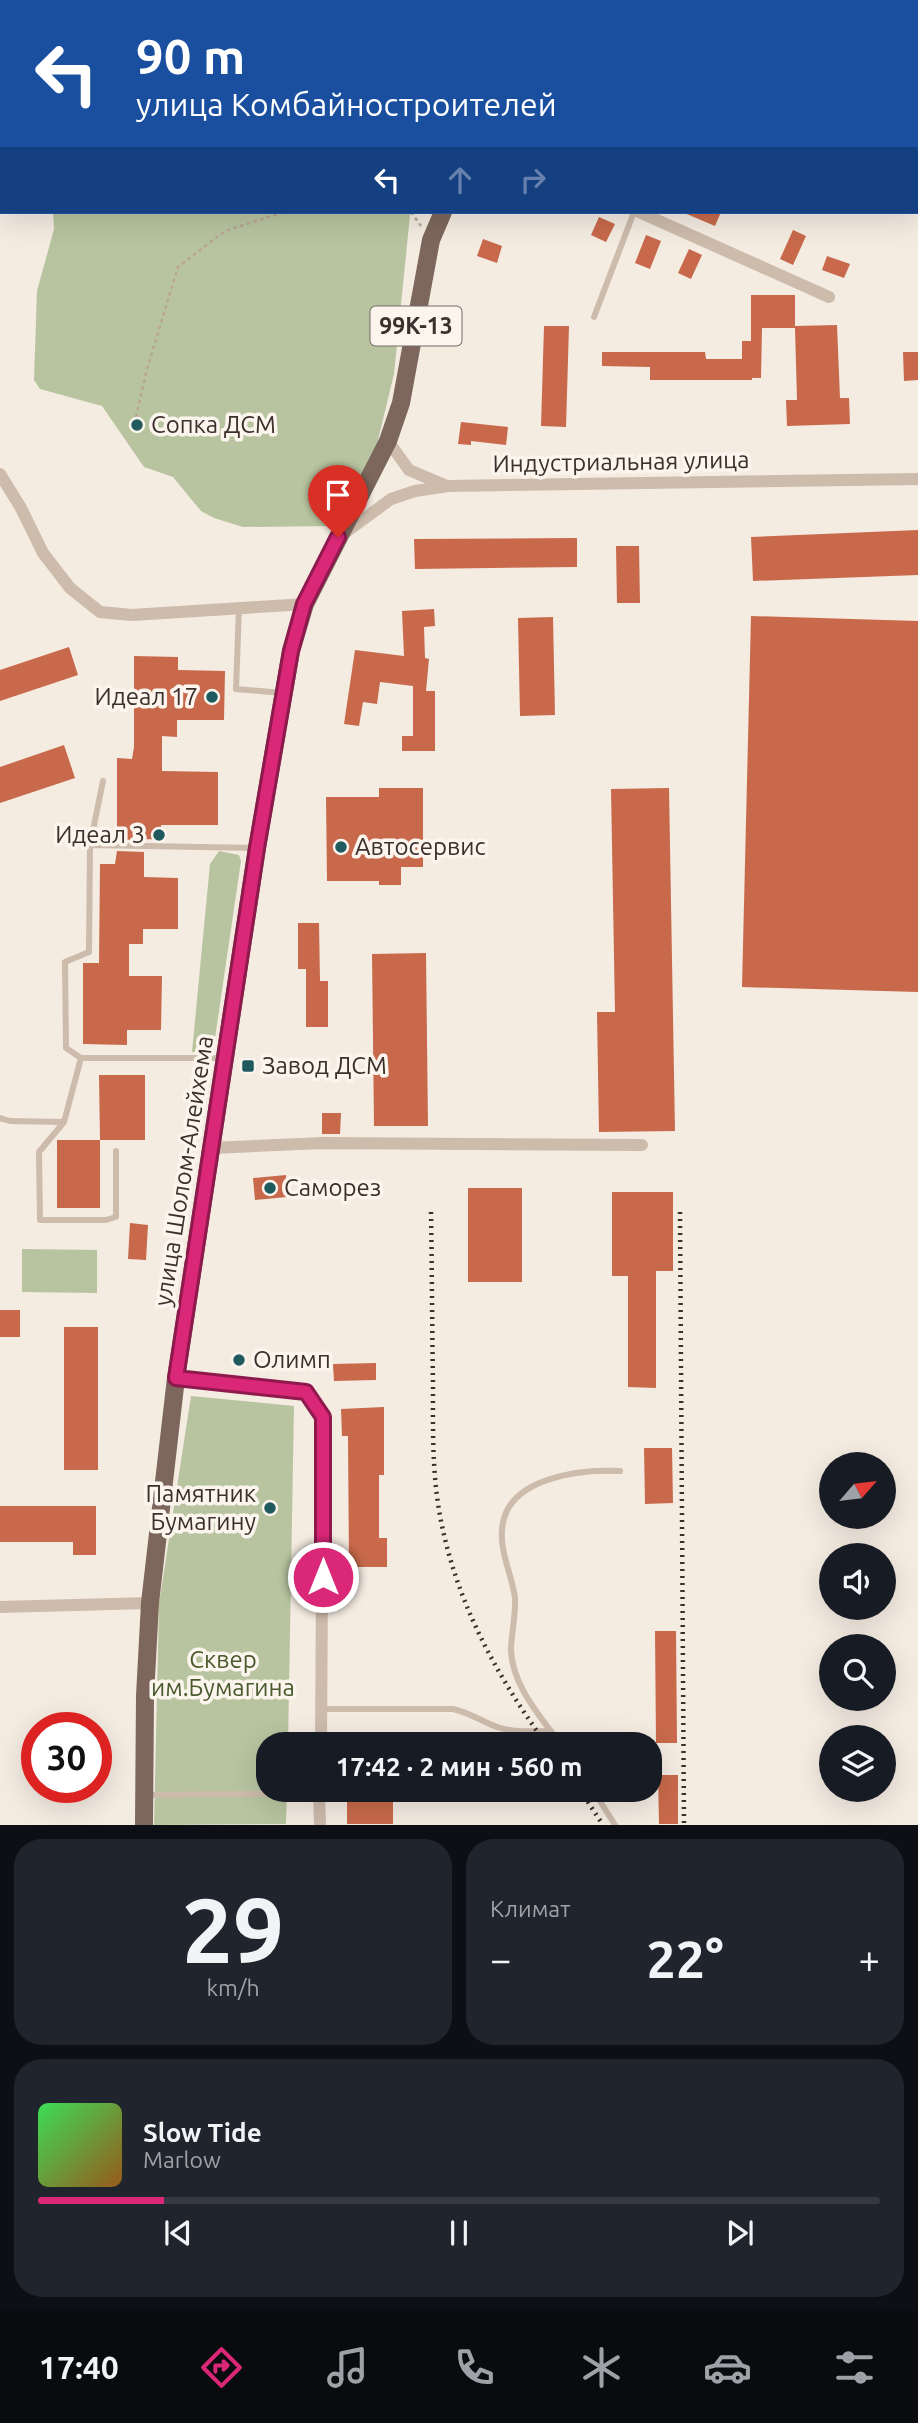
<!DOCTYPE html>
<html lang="ru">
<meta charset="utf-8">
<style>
:root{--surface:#171b24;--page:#20242c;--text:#f1f3f6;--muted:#9ea1a6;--line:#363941;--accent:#db2777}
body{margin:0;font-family:Ubuntu,sans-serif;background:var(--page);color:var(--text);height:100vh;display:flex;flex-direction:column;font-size:26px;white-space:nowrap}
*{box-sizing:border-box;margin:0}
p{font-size:23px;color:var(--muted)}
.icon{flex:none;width:38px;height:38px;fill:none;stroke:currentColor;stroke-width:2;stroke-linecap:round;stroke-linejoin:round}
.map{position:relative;height:1825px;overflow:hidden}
.drawer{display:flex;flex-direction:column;gap:14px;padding:14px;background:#0d0f14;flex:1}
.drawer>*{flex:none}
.top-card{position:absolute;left:0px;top:0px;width:919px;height:214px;box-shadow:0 7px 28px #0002;background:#1a4fa0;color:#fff;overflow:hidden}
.needle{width:46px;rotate:62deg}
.fabs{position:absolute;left:819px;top:1452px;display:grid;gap:14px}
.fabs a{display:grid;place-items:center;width:77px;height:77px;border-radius:50%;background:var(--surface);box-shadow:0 7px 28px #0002;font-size:35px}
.speed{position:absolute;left:21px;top:1712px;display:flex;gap:14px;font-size:35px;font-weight:700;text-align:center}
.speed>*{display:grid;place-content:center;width:91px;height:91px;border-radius:50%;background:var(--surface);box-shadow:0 7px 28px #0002;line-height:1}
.speed .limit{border:10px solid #d22;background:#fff;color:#111}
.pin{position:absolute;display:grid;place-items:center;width:60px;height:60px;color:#fff;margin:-72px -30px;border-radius:50% 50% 50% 0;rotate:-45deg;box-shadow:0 0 7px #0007}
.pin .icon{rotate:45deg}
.me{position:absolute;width:77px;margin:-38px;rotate:0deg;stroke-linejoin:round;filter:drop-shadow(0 0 5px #0008)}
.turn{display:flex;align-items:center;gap:24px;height:147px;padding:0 21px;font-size:32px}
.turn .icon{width:91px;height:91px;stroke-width:2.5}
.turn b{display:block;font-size:49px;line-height:60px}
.lanes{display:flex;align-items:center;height:66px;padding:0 21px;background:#0003;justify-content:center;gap:35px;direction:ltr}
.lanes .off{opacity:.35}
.big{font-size:52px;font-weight:700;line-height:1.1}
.drawer .widget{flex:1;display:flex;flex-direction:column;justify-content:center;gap:10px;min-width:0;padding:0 24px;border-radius:28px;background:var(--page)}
.drawer .dial{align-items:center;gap:0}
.dial b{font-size:91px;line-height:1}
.song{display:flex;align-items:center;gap:21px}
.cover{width:84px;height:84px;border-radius:10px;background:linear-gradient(135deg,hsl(130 70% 55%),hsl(30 70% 35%))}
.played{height:7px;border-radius:4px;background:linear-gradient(90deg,var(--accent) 15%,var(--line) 15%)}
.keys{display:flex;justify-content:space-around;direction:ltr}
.heat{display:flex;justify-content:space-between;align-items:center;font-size:38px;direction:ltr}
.drawer .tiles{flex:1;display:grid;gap:14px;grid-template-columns:1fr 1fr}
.widget:last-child{grid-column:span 2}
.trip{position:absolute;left:256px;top:1732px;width:406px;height:70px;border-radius:28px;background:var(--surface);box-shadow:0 7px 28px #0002;font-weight:700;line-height:70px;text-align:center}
.tabs{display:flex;height:112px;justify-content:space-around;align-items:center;background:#090b0e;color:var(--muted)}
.tabs .icon{width:49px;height:49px}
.tabs .selected{color:var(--accent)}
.tabs b{font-size:32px;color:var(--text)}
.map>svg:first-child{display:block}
.green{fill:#b8c4a0}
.building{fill:#c8694b}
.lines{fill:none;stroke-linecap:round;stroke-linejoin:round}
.path{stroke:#b9a596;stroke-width:2.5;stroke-dasharray:3.5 3.5;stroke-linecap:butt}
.lane{stroke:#cdbbac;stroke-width:6}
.street{stroke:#cdbbac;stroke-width:12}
.primary{stroke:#7d675c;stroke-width:18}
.rail{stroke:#3b302b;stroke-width:4.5;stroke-dasharray:2 5;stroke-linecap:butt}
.route-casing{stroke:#8e194d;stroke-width:18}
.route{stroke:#db2777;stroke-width:12}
.poi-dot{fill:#1f5a5e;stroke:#fbf5ee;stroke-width:2.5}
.labels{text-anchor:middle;stroke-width:7;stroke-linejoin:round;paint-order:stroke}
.shield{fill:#fbf5ee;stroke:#756b66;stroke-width:2}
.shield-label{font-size:23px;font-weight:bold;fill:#3b302b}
.poi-label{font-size:24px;fill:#3b302b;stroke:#fbf5ee;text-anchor:start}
.street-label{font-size:24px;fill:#3b302b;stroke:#fbf5ee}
.park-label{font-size:24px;fill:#4a5a2e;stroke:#fbf5ee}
</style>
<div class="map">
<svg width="918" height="1825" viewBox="0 0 918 1825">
<rect width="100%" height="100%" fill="#f4ebe1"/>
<!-- green -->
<path class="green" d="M53,212H413L410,215L394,374L372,465L331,526L243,527L214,518L201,511L173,477L144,467L102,406L40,389L34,380L37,291L54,229Z
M219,851L239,855L241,861L214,1045L207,1052H192L210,864Z
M22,1249L97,1250V1293L22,1292Z
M191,1396L294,1406L288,1745H268V1790H287L286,1824L154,1825L159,1604Z"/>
<!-- building -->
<path class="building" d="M682,212H721L715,226Z
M599,217L615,224L606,242L591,235Z
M793,230L806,236L793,265L780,259Z
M646,235L661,241L650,269L635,263Z
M483,239L502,246L497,263L477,256Z
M689,249L702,255L691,279L678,273Z
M827,256L850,264L844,278L822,270Z
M751,295H795V326L837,325L840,398H849L850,424L787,426L786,400H797L795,328H762L761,378H752V380H650V367L602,366V352H705L706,359H742V341H751Z
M544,326H569L566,427L541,426Z
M903,352H918V380L904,381Z
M461,422L508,427L506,445L471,441V445L458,444Z
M918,530V575L753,581L751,537Z
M577,538V567L415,569L414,539Z
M616,546H639L640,603H617Z
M434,609L435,626L424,627L425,658L429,659L426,691H435V751H402V736H413V686L380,682L377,704L363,702L359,726L344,724L355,650L404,656L402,611Z
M751,616L918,621V992L742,987Z
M553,617L555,715L520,716L518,618Z
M69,647L78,675L0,701V670Z
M134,656L178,657V670L225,671L224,720H177V737L162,736V771L218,772V825H161V839L117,840V758L132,759L134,747Z
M64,745L75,778L0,803V767Z
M379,788H423V867H401V885H379V881H327L326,797H379Z
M669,788L675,1131L599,1132L597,1012H615L611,789Z
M117,851L144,852V877L178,878V929H143V944H129V976H162L161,1030H127V1045L83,1044V963H99L100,864H115Z
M298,923H319L320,981H328V1027H306V969H298Z
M426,953L428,1126H374L372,954Z
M99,1075H145V1140H100Z
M322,1113H341L340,1134H322Z
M57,1140H100V1208H57Z
M286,1175L287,1197L255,1200L253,1178Z
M468,1188H522V1282H468Z
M612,1192H673V1271H656V1388L628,1387V1276H612Z
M130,1223L148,1225L146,1260L128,1259Z
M0,1310H20V1337H0Z
M64,1327H98V1470H64Z
M376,1363V1380L334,1381L333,1364Z
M384,1407V1475H379V1538H387V1567H349L348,1436H342L341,1409Z
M644,1448H672L673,1503L645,1504Z
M0,1506H96V1555H73V1542H0Z
M655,1631H676L677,1743H656Z
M658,1775H678V1824H659Z
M347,1790H393V1824H347Z"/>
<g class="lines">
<!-- path -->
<path class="path" d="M411,212L421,226
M136,417L147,369L178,267L225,231L284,212"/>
<!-- lane -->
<path class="lane" d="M33,2V0
M892,2L893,0
M0,76L2,74
M594,317L634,212
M239,608L236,689L283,693
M90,845L103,781
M81,1058L64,1122L39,1152L40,1220H106L116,1217V1151
M224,1058H81L66,1048L65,962L89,952L90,845L256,848
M0,1118L10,1121L64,1122
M322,1709H453C471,1713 484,1723 500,1728C516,1733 535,1731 551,1731
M561,1745C541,1717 513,1687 511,1651C511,1634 516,1616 515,1598C512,1575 500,1553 502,1530C505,1477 581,1469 620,1471
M593,1790L615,1825
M145,1795L318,1793"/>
<!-- street -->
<path class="street" d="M710,0L715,2
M917,78H918
M639,212L829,297
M388,441L409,470L447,486
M0,474L21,508L43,553L70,588L100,612L132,615L305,604
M342,535L391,499L415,491L448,486L918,479
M212,1148L323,1143L642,1145
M176,1378L306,1392L323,1417L321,1745
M0,1607L150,1603
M319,1790L320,1825"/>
<!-- primary -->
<path class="primary" d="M549,2L550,0
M144,1825L145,1696L150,1603L176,1378L257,848L291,651L305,604L388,441L401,403L431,240L443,212"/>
<!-- rail -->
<path class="rail" d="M431,1212C432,1269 432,1326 433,1383C433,1425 432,1468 439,1510C454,1598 495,1674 547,1745
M680,1212L684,1825
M580,1790L603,1825"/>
</g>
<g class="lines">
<!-- route casing -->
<g class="route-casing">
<path id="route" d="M323,1577V1417L306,1392L176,1378L257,848L291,651L304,604L338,537"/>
</g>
<!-- route -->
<use href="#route" class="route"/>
</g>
<!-- markers -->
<g class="poi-dot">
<circle cx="137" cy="425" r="7"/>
<circle cx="212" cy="697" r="7"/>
<circle cx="159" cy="835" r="7"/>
<circle cx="341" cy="847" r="7"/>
<rect x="241" y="1059" width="14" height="14" rx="3.5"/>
<circle cx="270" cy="1188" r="7"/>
<circle cx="239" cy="1360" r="7"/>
<circle cx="270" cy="1508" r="7"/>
</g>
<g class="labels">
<!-- shield labels -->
<rect class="shield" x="370.5" y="306.5" width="91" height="39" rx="5"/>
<g class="shield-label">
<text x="416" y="334">99К-13</text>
</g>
<!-- poi labels -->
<g class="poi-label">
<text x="151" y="433">Сопка ДСМ</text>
<text x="198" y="705" text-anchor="end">Идеал 17</text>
<text x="145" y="843" text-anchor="end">Идеал 3</text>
<text x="355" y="855">Автосервис</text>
<text x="262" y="1074">Завод ДСМ</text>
<text x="284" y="1196">Саморез</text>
<text x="253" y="1368">Олимп</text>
<text x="256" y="1502" text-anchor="end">Памятник<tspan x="256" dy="28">Бумагину</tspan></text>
</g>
<!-- street labels -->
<g class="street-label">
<text transform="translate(621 462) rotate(-1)" y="8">Индустриальная улица</text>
<text transform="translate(184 1171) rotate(-81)" y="8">улица Шолом-Алейхема</text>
</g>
<!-- park labels -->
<g class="park-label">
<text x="223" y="1668">Сквер<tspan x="223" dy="28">им.Бумагина</tspan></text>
</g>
</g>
</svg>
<div class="fabs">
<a><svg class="needle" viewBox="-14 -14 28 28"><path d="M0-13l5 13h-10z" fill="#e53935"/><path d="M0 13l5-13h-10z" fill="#9ea1a6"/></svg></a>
<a><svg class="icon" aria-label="sound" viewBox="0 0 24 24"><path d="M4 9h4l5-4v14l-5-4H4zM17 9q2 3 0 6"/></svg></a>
<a><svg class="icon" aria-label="search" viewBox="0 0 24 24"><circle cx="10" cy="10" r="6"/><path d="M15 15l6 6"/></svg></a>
<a><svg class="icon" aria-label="layers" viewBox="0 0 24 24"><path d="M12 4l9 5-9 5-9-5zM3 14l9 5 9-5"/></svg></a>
</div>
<div class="speed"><div class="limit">30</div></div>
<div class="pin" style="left:338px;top:537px;background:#d93025"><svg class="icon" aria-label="arrive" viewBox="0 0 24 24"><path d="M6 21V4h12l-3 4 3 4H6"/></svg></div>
<svg class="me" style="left:323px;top:1577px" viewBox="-20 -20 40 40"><circle r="17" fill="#db2777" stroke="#fff" stroke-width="3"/><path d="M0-11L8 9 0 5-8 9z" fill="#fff"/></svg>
<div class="trip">17:42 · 2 мин · 560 m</div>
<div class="top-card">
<div class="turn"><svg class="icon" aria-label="left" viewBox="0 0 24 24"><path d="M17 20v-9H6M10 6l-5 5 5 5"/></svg><div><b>90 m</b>улица Комбайностроителей</div></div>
<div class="lanes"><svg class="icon" aria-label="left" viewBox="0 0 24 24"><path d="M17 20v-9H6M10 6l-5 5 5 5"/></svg><svg class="icon off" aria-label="ahead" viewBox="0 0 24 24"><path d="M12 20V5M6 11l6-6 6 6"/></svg><svg class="icon off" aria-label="right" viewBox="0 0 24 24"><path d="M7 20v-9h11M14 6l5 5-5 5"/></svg></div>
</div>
</div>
<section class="drawer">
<div class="tiles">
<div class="widget dial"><b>29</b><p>km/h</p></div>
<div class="widget"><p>Климат</p>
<div class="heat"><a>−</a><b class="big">22°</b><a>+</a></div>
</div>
<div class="widget">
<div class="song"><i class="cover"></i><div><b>Slow Tide</b><p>Marlow</p></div></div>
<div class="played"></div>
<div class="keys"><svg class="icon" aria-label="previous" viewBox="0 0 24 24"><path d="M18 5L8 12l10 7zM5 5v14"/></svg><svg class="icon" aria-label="pause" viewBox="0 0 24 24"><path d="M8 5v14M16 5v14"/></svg><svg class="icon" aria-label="next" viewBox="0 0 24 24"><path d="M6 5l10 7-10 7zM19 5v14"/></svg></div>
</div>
</div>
</section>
<nav class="tabs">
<b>17:40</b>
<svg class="icon selected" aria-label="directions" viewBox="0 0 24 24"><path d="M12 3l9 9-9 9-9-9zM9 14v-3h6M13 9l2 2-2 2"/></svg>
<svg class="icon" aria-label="music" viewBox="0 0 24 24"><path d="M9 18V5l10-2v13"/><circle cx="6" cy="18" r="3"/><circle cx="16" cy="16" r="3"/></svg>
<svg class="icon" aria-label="phone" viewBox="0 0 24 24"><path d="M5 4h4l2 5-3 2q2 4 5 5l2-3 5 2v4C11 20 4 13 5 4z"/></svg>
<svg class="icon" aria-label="climate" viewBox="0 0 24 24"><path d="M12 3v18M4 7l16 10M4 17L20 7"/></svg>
<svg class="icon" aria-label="car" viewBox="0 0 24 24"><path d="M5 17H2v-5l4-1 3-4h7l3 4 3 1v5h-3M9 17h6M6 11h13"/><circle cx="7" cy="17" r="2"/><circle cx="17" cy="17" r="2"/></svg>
<svg class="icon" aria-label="filters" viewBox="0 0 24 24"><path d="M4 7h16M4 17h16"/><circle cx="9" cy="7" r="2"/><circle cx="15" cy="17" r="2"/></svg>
</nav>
